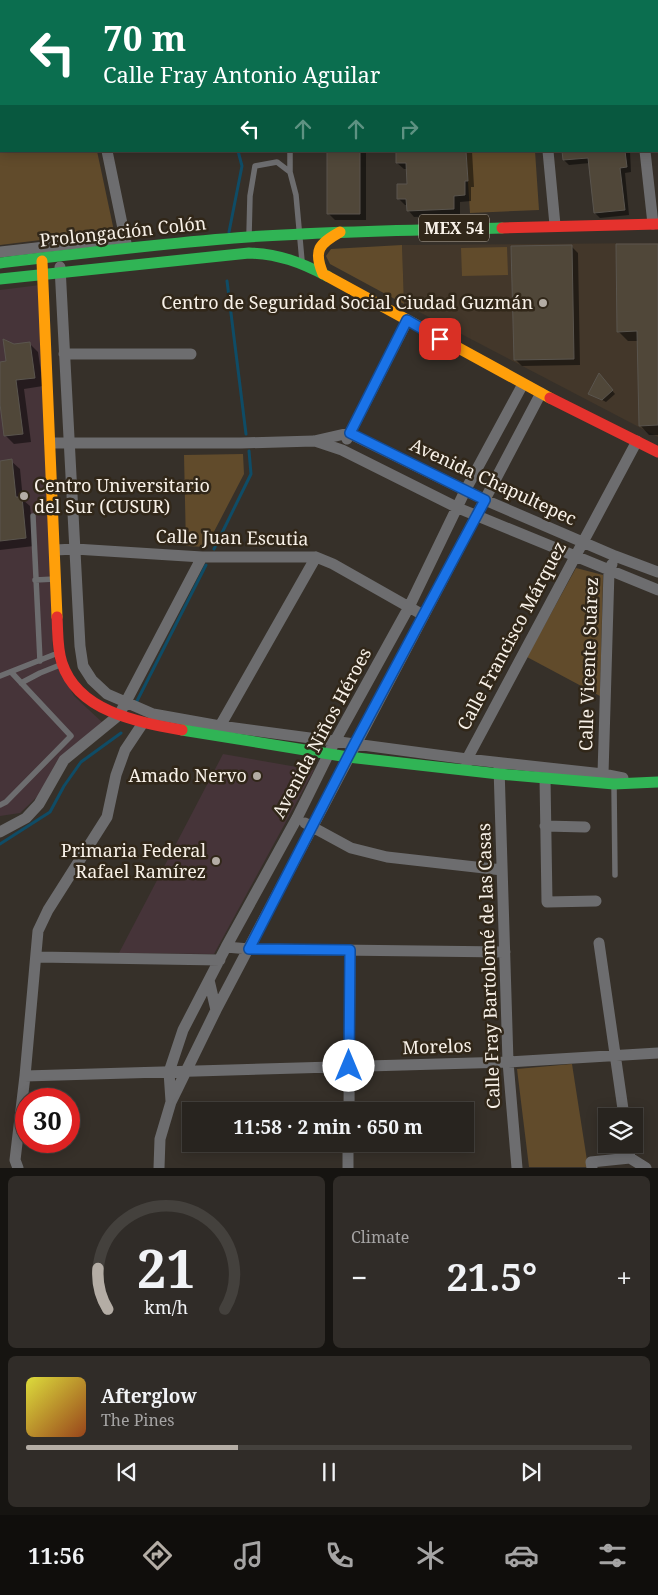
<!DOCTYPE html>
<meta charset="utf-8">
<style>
:root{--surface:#28241f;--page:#302c28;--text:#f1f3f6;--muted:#a5a4a4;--line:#44413d;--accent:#b4ada5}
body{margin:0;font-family:"Noto Serif",serif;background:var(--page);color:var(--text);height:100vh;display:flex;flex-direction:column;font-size:19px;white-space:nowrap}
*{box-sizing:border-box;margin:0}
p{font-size:16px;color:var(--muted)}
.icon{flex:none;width:28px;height:28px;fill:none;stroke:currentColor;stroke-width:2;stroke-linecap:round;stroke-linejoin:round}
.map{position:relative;height:1168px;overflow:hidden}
.panel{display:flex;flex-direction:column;gap:8px;padding:8px;background:#161411;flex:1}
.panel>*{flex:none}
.banner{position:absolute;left:0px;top:0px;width:659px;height:152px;box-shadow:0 2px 12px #0003,0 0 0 1px var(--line);background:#0b6e4f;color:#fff;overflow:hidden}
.fabs{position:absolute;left:598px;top:1108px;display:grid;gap:10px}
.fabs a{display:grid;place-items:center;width:45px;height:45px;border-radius:0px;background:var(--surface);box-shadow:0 2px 12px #0003,0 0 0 1px var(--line);font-size:25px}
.speed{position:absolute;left:15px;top:1088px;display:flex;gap:10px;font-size:25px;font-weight:700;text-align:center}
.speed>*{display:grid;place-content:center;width:65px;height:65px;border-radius:50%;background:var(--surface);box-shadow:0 2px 12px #0003,0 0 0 1px var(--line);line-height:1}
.speed .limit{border:8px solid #d22;background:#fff;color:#111}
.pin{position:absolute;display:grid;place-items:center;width:42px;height:42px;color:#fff;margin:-21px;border-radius:10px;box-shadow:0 2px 8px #0006}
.me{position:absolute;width:55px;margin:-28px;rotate:0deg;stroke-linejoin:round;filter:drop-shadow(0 0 4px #0008)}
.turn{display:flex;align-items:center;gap:18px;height:105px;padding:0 20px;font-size:22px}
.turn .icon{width:65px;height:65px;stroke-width:2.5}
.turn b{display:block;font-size:35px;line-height:42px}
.lanes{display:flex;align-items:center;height:48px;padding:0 20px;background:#0003;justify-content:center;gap:25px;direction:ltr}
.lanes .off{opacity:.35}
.big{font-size:38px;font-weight:700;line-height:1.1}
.panel .tile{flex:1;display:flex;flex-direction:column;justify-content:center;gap:8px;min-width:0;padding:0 18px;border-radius:8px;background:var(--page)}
.panel .dial{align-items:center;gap:0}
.dial svg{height:130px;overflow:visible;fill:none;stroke:var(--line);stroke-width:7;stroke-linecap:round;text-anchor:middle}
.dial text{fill:var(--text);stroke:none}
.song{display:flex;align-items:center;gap:15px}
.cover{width:60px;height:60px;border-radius:8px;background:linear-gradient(135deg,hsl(60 70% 55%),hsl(20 70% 35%))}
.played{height:5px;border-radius:2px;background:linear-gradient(90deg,var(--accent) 35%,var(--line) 35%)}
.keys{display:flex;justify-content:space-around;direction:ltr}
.heat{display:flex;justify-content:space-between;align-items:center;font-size:28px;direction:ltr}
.panel .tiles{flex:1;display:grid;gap:8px;grid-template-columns:1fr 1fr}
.tile:last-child{grid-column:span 2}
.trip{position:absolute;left:182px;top:1102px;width:292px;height:50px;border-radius:0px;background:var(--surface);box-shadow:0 2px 12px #0003,0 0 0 1px var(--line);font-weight:700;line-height:50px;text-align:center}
.menu{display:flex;height:80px;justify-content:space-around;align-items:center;background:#100e0c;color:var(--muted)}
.menu .icon{width:35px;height:35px}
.menu .active{color:var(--accent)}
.menu b{font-size:22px;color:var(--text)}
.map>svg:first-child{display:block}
.education{fill:#463439}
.medical{fill:#43372a}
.green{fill:#614b2b}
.shadow{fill:#0007}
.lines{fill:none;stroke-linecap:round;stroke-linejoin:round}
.stream{stroke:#0f4c66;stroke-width:3}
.building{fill:#504739;stroke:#5a554e}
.lane{stroke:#6d6d6f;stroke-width:5.5}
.street{stroke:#6d6d6f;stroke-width:11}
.fast{stroke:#30b455;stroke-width:11}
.slow{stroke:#ff9f0a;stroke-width:11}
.jam{stroke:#e5322d;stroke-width:11}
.route-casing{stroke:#114b97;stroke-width:12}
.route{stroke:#1a73e8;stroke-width:9}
.poi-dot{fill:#b4ada5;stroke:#312719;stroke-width:2}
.labels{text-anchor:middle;stroke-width:5;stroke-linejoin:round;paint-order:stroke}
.shield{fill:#312719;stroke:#bcb4aa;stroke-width:1}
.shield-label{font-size:16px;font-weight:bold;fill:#f8f1e8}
.street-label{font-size:18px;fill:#f8f1e8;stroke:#312719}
.poi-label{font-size:18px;fill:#f8f1e8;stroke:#312719;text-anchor:end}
</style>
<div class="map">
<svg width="658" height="1168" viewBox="0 0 658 1168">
<rect width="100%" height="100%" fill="#363029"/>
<!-- education -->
<path class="education" d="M40,285L53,656L74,696L103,723L57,761L39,795L20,813L0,816V290Z
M223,754L314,770L214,954L119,953Z"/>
<!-- medical -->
<path class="medical" d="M658,243V437L404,304L402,245Z"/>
<!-- green -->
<path class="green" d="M0,0L65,1H1V151H97L114,231L0,245Z
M466,151H535L539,210L470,213Z
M402,245L404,304L330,264L326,256L331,249Z
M507,247L508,275L462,276L461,248Z
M243,454L244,474L206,547L186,546L184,455Z
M576,568L603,575L600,696L527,657Z
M572,1064L588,1167H529L517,1069Z"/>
<!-- shadow -->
<path class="shadow" d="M328,151H366V220H335L329,214Z
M397,151H472L474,187H471V201L460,202V215L414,217L408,210V205H405L399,199L409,185L408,169H404L397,163Z
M563,151H630L631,172L625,173L629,215L600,218L595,213L590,163L569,165L564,160Z
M658,245V435H649L640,425L639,341H628L618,331Z
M571,246L578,253L580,365L522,366L515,359Z
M29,343L38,352L43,386L24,389L31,442L14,444L5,435L2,408L0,409V364L8,363L14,345Z
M599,375L615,394L606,402L589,393Z
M11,461L20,469L23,500L30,506L34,546L0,550V462Z"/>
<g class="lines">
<!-- stream -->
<path class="stream" d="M208,0V1
M229,232L242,166L238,151
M227,281L246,434
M214,549L251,474L249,451
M137,701L206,565
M0,844L50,812L64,786L81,762L121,733"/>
</g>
<!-- building -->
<path class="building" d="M327,151H360V214H327Z
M396,151H466L468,181H465V195L454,196V209L407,211L406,199H397V184H407L406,163H396Z
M562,151H625L627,167L620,168L625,210L594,213L588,158L563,160Z
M616,244H658V425L639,426L637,331L617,332Z
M572,245L574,359L514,360L511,246Z
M3,339L14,344L30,342L35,378L16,380L23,434L4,436L0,404V362L6,361Z
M599,373L613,390L602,400L588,394Z
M12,459L16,497H22L26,538L0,541V461Z"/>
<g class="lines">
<!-- lane -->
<path class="lane" d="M290,172V151
M249,235L250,196L255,166L277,162L290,172L296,195L302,261
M33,516L40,661
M35,580L55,579
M0,676L58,653
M21,683L40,673L60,665
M614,785L615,875
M0,805L6,802L71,736L12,673"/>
<!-- street -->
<path class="street" d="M75,0V1
M161,0L162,1
M257,0V1
M349,0V1
M442,0V1
M534,0V1
M629,0L630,1
M107,151L126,243
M548,151L555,225
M645,151L653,224
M0,252L125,238
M60,267L80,646L83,666L92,680L107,694L153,714L220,726L467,759L603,774L623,778
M64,354H191
M347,439L407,321
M315,441L342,450L458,508L658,590
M50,443H241L314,441L349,433L485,500L615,556L658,572
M55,550L75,549L202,557H316L333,564L423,615
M219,733L220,726L316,557
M466,766L467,759L637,441
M499,767L508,1062L517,1168
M545,778L547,902L596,901
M608,778L603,774L609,571L612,564
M305,823L351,848L387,857L502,870
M545,826L585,827
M0,832L26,818L39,804L64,760L119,715L202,557
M599,943L624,1116
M226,947L249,949L505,952
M37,957L220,960
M209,980L216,1010
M25,1076L508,1062L658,1053
M171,1101L169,1072L183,1030L226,947L297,818L335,741L409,607L465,491L523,384
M349,1111L350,950
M628,1144L630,1158
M630,1158L646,1168
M18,1168L15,1160L25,1076L38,931L48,910L107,817L116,775L125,750L143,723
M159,1168L160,1139L171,1102L216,1010L541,393
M348,1168V1144
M592,1168L591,1162L630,1158"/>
<!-- fast -->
<path class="fast" d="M0,263C83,253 165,243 248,237C333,231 417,230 502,228
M0,279L249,253C279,254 300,262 327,276
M182,730L348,757L499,774L614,784L658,782"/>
<!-- slow -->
<path class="slow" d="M42,261L57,617
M323,274C313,250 319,244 340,232
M327,276L550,398"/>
<!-- jam -->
<path class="jam" d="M502,228L658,224
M550,398L658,452
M57,617C58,632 57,649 62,663C78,712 138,722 182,730"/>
</g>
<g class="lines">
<!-- route casing -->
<g class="route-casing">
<path id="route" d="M349,1066L350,950L249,949L355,743L485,500L350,433L407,320L440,339"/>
</g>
<!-- route -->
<use href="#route" class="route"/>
</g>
<!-- markers -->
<g class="poi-dot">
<circle cx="543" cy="303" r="5"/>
<circle cx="24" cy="496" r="5"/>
<circle cx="257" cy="776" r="5"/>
<circle cx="216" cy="861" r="5"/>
</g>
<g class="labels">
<!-- shield labels -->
<rect class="shield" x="419" y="214.5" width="70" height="27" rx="4"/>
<g class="shield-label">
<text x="454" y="234">MEX 54</text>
</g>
<!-- street labels -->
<g class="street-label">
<text transform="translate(123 232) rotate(-6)" y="6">Prolongación Colón</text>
<text transform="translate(493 482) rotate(25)" y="6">Avenida Chapultepec</text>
<text transform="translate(232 538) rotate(1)" y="6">Calle Juan Escutia</text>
<text transform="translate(512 636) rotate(-62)" y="6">Calle Francisco Márquez</text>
<text transform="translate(589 664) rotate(-88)" y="6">Calle Vicente Suárez</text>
<text transform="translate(322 733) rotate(-62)" y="6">Avenida Niños Héroes</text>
<text transform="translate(489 966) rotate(-92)" y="6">Calle Fray Bartolomé de las Casas</text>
<text transform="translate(437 1047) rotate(-2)" y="6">Morelos</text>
</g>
<!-- poi labels -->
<g class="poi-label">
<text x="533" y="309">Centro de Seguridad Social Ciudad Guzmán</text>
<text x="34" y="492" text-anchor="start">Centro Universitario<tspan x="34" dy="21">del Sur (CUSUR)</tspan></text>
<text x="247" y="782">Amado Nervo</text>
<text x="206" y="857">Primaria Federal<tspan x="206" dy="21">Rafael Ramírez</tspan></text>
</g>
</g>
</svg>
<div class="fabs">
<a><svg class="icon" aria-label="layers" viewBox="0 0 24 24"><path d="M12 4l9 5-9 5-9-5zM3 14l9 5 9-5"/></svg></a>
</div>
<div class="speed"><div class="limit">30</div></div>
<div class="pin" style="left:440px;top:339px;background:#d93025"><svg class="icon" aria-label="arrive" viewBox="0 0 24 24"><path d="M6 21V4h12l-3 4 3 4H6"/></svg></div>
<svg class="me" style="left:349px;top:1066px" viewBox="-20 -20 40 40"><circle r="19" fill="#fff"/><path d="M0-13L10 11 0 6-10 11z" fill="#1a73e8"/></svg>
<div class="trip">11:58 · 2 min · 650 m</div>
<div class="banner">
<div class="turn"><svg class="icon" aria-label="left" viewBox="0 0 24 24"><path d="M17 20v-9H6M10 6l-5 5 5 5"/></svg><div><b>70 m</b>Calle Fray Antonio Aguilar</div></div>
<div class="lanes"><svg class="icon" aria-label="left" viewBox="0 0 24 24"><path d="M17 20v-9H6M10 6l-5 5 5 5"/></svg><svg class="icon off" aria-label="ahead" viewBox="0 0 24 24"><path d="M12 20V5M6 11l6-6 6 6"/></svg><svg class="icon off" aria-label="ahead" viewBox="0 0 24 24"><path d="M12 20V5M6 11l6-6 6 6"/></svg><svg class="icon off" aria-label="right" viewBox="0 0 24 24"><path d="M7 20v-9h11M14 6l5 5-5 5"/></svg></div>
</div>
</div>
<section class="panel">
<div class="tiles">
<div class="tile dial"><svg viewBox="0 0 100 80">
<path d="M14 69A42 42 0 1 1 86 69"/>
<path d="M14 69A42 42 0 0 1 8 44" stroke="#b4ada5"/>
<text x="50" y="56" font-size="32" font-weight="700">21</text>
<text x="50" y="72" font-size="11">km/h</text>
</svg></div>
<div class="tile"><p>Climate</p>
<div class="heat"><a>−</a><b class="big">21.5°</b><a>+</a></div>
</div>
<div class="tile">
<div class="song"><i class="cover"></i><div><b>Afterglow</b><p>The Pines</p></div></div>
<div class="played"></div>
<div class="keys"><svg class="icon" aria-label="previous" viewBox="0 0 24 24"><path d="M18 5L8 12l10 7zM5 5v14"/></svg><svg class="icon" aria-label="pause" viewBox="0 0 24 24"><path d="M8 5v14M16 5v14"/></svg><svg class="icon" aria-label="next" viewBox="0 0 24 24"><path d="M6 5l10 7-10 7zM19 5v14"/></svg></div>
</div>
</div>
</section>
<nav class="menu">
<b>11:56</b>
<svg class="icon active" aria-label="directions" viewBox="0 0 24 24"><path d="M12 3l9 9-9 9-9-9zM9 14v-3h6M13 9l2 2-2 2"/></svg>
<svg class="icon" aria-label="music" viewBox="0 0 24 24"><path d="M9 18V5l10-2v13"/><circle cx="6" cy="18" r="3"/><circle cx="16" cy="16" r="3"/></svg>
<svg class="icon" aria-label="phone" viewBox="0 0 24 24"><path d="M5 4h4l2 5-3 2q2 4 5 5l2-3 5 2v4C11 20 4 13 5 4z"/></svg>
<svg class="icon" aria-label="climate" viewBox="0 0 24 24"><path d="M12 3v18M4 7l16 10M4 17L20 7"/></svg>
<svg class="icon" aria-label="car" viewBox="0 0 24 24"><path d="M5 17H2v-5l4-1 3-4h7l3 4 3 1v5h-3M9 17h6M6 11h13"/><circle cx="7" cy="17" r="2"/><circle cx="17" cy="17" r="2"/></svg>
<svg class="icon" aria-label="filters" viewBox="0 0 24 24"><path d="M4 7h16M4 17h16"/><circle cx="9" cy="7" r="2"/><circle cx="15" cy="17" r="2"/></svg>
</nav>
